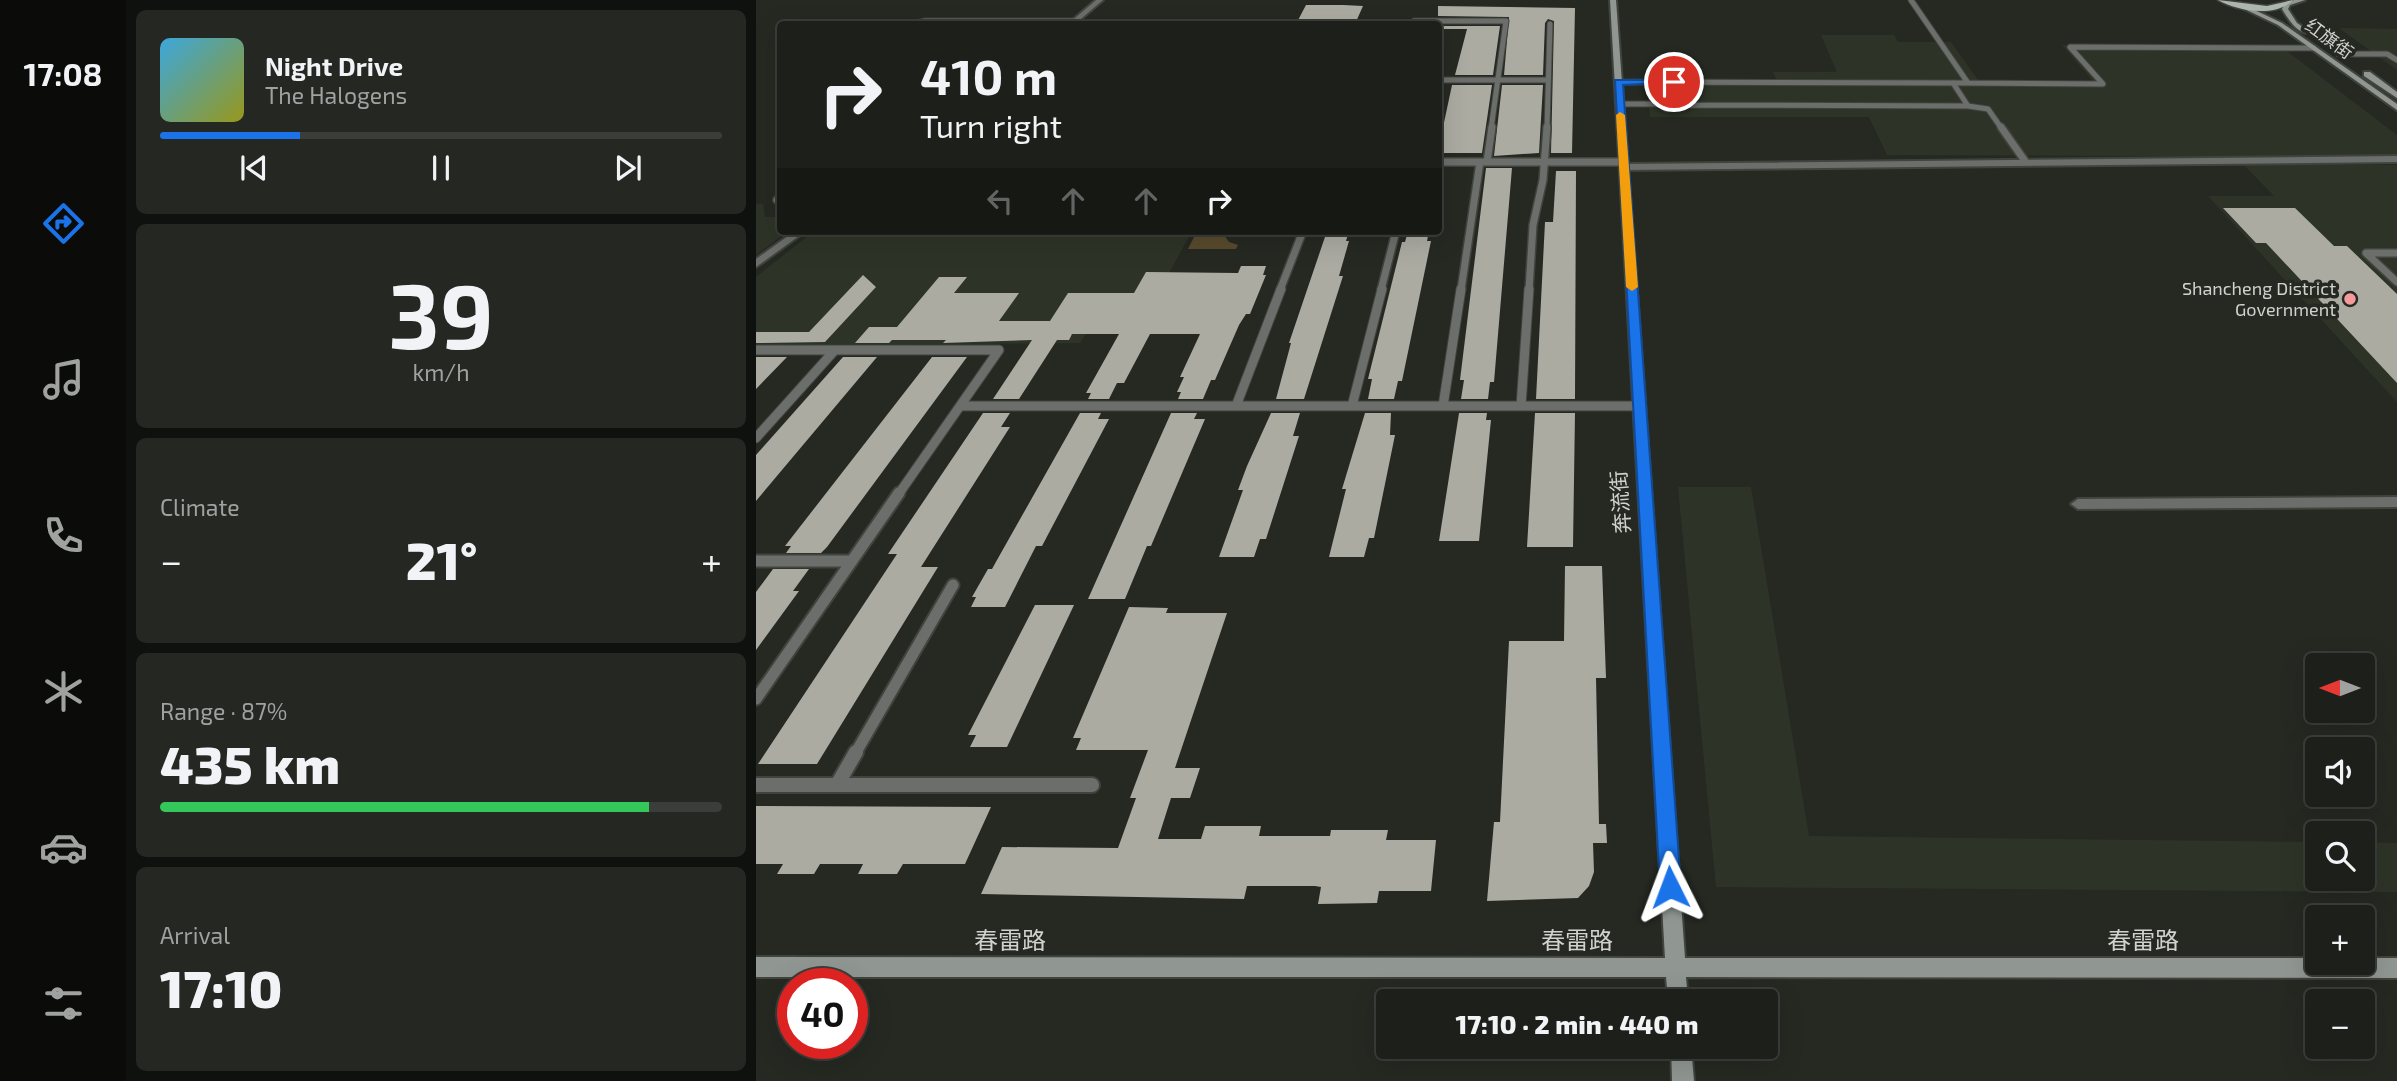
<!DOCTYPE html>
<meta charset="utf-8">
<style>
:root{--surface:#1c1f1a;--page:#252723;--text:#f1f3f6;--muted:#a0a2a2;--line:#3a3d39;--accent:#1a73e8}
body{margin:0;font-family:"Exo 2","Noto Sans SC",sans-serif;background:var(--page);color:var(--text);height:100vh;display:flex;flex-direction:column;font-size:26px;white-space:nowrap}
*{box-sizing:border-box;margin:0}
p{font-size:23px;color:var(--muted)}
.icon{flex:none;width:38px;height:38px;fill:none;stroke:currentColor;stroke-width:2;stroke-linecap:round;stroke-linejoin:round}
.map{position:relative;flex:1;overflow:hidden}
.drawer{display:flex;flex-direction:column;gap:10px;padding:10px;background:#0f110e;width:630px}
.drawer>*{flex:none}
.top-card{position:absolute;left:21px;top:21px;width:665px;height:214px;border-radius:7px;box-shadow:0 7px 28px #0002,0 0 0 2px var(--line);background:#1c1f1a;color:var(--text);overflow:hidden}
.needle{width:46px;rotate:270deg}
.controls{position:absolute;left:1549px;top:653px;display:grid;gap:14px}
.controls a{display:grid;place-items:center;width:70px;height:70px;border-radius:7px;background:var(--surface);box-shadow:0 7px 28px #0002,0 0 0 2px var(--line);font-size:35px}
.speed{position:absolute;left:21px;top:968px;display:flex;gap:14px;font-size:35px;font-weight:700;text-align:center}
.speed>*{display:grid;place-content:center;width:91px;height:91px;border-radius:50%;background:var(--surface);box-shadow:0 7px 28px #0002,0 0 0 2px var(--line);line-height:1}
.speed .limit{border:10px solid #d22;background:#fff;color:#111}
.pin{position:absolute;display:grid;place-items:center;width:60px;height:60px;color:#fff;margin:-30px;border:4px solid #fff;border-radius:50%;box-shadow:0 2px 7px #0007}
.me{position:absolute;width:77px;margin:-38px;rotate:357deg;stroke-linejoin:round;filter:drop-shadow(0 0 5px #0008)}
.turn{display:flex;align-items:center;gap:24px;height:147px;padding:0 28px;font-size:32px}
.turn .icon{width:91px;height:91px;stroke-width:2.5}
.turn b{display:block;font-size:49px;line-height:60px}
.lanes{display:flex;align-items:center;height:66px;padding:0 28px;background:#0003;justify-content:center;gap:35px;direction:ltr}
.lanes .off{opacity:.35}
.big{font-size:52px;font-weight:800;line-height:1.1}
.drawer .tile{flex:1;display:flex;flex-direction:column;justify-content:center;gap:10px;min-width:0;padding:0 24px;border-radius:10px;background:var(--page)}
.drawer .dial{align-items:center;gap:0}
.dial b{font-size:91px;line-height:1}
.song{display:flex;align-items:center;gap:21px}
.cover{width:84px;height:84px;border-radius:10px;background:linear-gradient(135deg,hsl(200 70% 55%),hsl(60 70% 35%))}
.played{height:7px;border-radius:4px;background:linear-gradient(90deg,var(--accent) 25%,var(--line) 25%)}
.keys{display:flex;justify-content:space-around;direction:ltr}
.heat{display:flex;justify-content:space-between;align-items:center;font-size:38px;direction:ltr}
.charge{height:10px;border-radius:5px;background:linear-gradient(90deg,#34c759 87%,var(--line) 0)}
.trip{position:absolute;left:620px;top:989px;width:402px;height:70px;border-radius:7px;background:var(--surface);box-shadow:0 7px 28px #0002,0 0 0 2px var(--line);font-weight:800;line-height:70px;text-align:center}
main{display:flex;flex:1;min-height:0}
.menu{display:flex;flex-direction:column;width:126px;justify-content:space-around;align-items:center;background:#0b0c0a;color:var(--muted)}
.menu .icon{width:49px;height:49px}
.menu .active{color:var(--accent)}
.menu b{font-size:32px;color:var(--text)}
.map>svg:first-child{display:block}
.built{fill:#2d3427}
.green{fill:#584a2c}
.building{fill:#ababa2}
.lines{fill:none;stroke-linecap:round;stroke-linejoin:round}
.lane-far4-casing{stroke:#40443d;stroke-width:7}
.lane-far3-casing{stroke:#40443d;stroke-width:10}
.lane-far2-casing{stroke:#40443d;stroke-width:11}
.lane-far1-casing{stroke:#40443d;stroke-width:15}
.lane-casing{stroke:#40443d;stroke-width:18}
.street-casing{stroke:#40443d;stroke-width:4}
.secondary-casing{stroke:#40443d;stroke-width:4}
.primary-casing{stroke:#40443d;stroke-width:3}
.lane-far4{stroke:#6b6e6b;stroke-width:5}
.lane-far3{stroke:#6b6e6b;stroke-width:7}
.lane-far2{stroke:#6b6e6b;stroke-width:9}
.lane-far1{stroke:#6b6e6b;stroke-width:11}
.lane{stroke:#6b6e6b;stroke-width:14}
.street{fill:#6b6e6b;fill-rule:evenodd}
.secondary{fill:#909691;fill-rule:evenodd}
.primary{fill:#adb5af;fill-rule:evenodd}
.route{fill:#1a73e8;stroke:#114b97;stroke-width:2}
.slow{fill:#f59e0b}
.poi-dot{fill:#f59b9c;stroke:#252922;stroke-width:2.5}
.labels{text-anchor:middle;stroke-width:7;stroke-linejoin:round;paint-order:stroke}
.far-street-label{font-size:18px;fill:#d0d2cd;stroke:#252922}
.far-poi-label{font-size:18px;fill:#d0d2cd;stroke:#252922;text-anchor:end}
.street-label{font-size:21px;fill:#d0d2cd;stroke:#252922}
.near-street-label{font-size:24px;fill:#d0d2cd;stroke:#252922}
</style>
<main>
<nav class="menu">
<b>17:08</b>
<svg class="icon active" aria-label="directions" viewBox="0 0 24 24"><path d="M12 3l9 9-9 9-9-9zM9 14v-3h6M13 9l2 2-2 2"/></svg>
<svg class="icon" aria-label="music" viewBox="0 0 24 24"><path d="M9 18V5l10-2v13"/><circle cx="6" cy="18" r="3"/><circle cx="16" cy="16" r="3"/></svg>
<svg class="icon" aria-label="phone" viewBox="0 0 24 24"><path d="M5 4h4l2 5-3 2q2 4 5 5l2-3 5 2v4C11 20 4 13 5 4z"/></svg>
<svg class="icon" aria-label="climate" viewBox="0 0 24 24"><path d="M12 3v18M4 7l16 10M4 17L20 7"/></svg>
<svg class="icon" aria-label="car" viewBox="0 0 24 24"><path d="M5 17H2v-5l4-1 3-4h7l3 4 3 1v5h-3M9 17h6M6 11h13"/><circle cx="7" cy="17" r="2"/><circle cx="17" cy="17" r="2"/></svg>
<svg class="icon" aria-label="filters" viewBox="0 0 24 24"><path d="M4 7h16M4 17h16"/><circle cx="9" cy="7" r="2"/><circle cx="15" cy="17" r="2"/></svg>
</nav>
<section class="drawer">
<div class="tile">
<div class="song"><i class="cover"></i><div><b>Night Drive</b><p>The Halogens</p></div></div>
<div class="played"></div>
<div class="keys"><svg class="icon" aria-label="previous" viewBox="0 0 24 24"><path d="M18 5L8 12l10 7zM5 5v14"/></svg><svg class="icon" aria-label="pause" viewBox="0 0 24 24"><path d="M8 5v14M16 5v14"/></svg><svg class="icon" aria-label="next" viewBox="0 0 24 24"><path d="M6 5l10 7-10 7zM19 5v14"/></svg></div>
</div>
<div class="tile dial"><b>39</b><p>km/h</p></div>
<div class="tile"><p>Climate</p>
<div class="heat"><a>−</a><b class="big">21°</b><a>+</a></div>
</div>
<div class="tile"><p>Range · 87%</p><b class="big">435 km</b><div class="charge"></div></div>
<div class="tile"><p>Arrival</p><b class="big">17:10</b></div>
</section>
<div class="map">
<svg width="1641" height="1081" viewBox="0 0 1641 1081">
<rect width="100%" height="100%" fill="#252922"/>
<!-- built -->
<path class="built" d="M1583,28L1641,29V70Z
M1065,35H1138L1142,42H1195L1222,80L1337,81L1306,45L1524,46L1641,135V157L1131,155L1113,117H894L890,78L1020,79L1017,72H1081Z
M1487,164L1641,165V402L1452,196H1518Z
M0,204H7L9,217H24V231H32L0,255Z
M58,231H436L395,306H347L324,343L0,345V277Z
M922,487H995L1053,836L1561,842V878H1606L1607,842L1641,843V892L960,887Z"/>
<!-- green -->
<path class="green" d="M441,231H465L473,242L482,245L480,249H432Z"/>
<!-- building -->
<path class="building" d="M550,5H587L607,6L599,24H540Z
M682,6L819,8L816,153H795L798,21L792,19L789,23L787,75H748L753,17L682,16Z
M682,26H744L737,75H699L711,29H682Z
M696,85H736L726,153H684L686,146H683Z
M746,85H787L783,153L738,156Z
M730,168H756L738,382H734L732,399H705L708,380H704Z
M800,171H820L819,399H780L789,222H797Z
M1467,208H1539L1578,246H1591L1641,294V383L1510,243H1500Z
M571,231H593L590,241H593L583,276H587L548,399H520L535,343H533Z
M652,231H673L671,241H675L646,381H642L638,399H612L616,379H612L646,242H649Z
M485,266H510L507,275H510L494,314H490L483,325L459,380H455L447,399H422L425,392H421L428,377H424L444,334H394L368,383H361L353,399H332L335,393H330L363,334H316L313,340H301L263,399H237L276,340L187,343L190,340H136L133,343H99L113,327H141L183,277H211L198,293H263L243,321H294L312,293H378L390,272L482,273Z
M107,275L120,287L69,342L0,343V332H53Z
M0,357H31L0,389Z
M87,357H121L0,501V455Z
M176,357H211L71,547L65,553H30L35,546H29Z
M227,413H254L245,427H254L165,567H182L61,764H2L141,554H132Z
M324,413H345L342,419H353L286,546H280L249,607H215L220,597H216L232,569H236L241,560Z
M415,413H441L438,419H449L395,546H391L369,599H332Z
M515,413H544L537,436H543L510,539H504L498,557H463L487,490H482L491,466Z
M609,413H635L634,435H639L618,538H613L608,557H573L590,489H586Z
M703,413H731L730,420H735L723,541H683Z
M779,413H819L817,547H771Z
M809,566H846L850,678H840L843,824H850L851,843H837L838,872L833,886L822,898L731,901L738,822H744L753,641H808Z
M17,569H53L37,591H43L0,650V592Z
M279,605H318L251,747H214L220,735H212Z
M373,607L412,608L410,613H471L419,768H444L434,798H415L402,839H445L449,826H505L503,836H574L575,830H632L630,840H680L675,891H623L621,903L562,904L565,887L559,886H491L488,899L225,894L246,847L362,848L380,798H374L392,750H320L325,738H317Z
M0,806L235,807L209,864H147L141,874H102L107,864H64L58,874H21L27,864H0Z"/>
<g class="lines">
<!-- lane-far4 casing -->
<g class="lane-far4-casing">
<path id="lane-far4" d="M156,24L169,21H319
M657,24L658,21H750L735,129
M1582,54H1631L1641,60
M682,80H791
M862,82L1212,83L1155,0
M1197,83L1212,106L1232,109L1246,129
M1212,83L1347,84L1314,47L1558,48
M909,100H921L927,105L910,109L905,105Z
M864,104H905
M927,105L1212,106
M791,129L794,24"/>
</g>
<!-- lane-far3 casing -->
<g class="lane-far3-casing">
<path id="lane-far3" d="M1245,127L1269,161
M682,162H867
M731,162L736,127
M21,200L24,197
M1641,253H1610L1641,282
M524,290L547,231
M625,290L640,231
M705,290L724,162
M773,290L777,225L787,180L791,127"/>
</g>
<!-- lane-far2 casing -->
<g class="lane-far2-casing">
<path id="lane-far2" d="M0,350H243L142,495
M204,406H883
M480,406L525,289
M596,406L626,289
M687,406L705,289
M765,406L773,289
M0,438L79,350"/>
</g>
<!-- lane-far1 casing -->
<g class="lane-far1-casing">
<path id="lane-far1" d="M0,561H96
M0,699L143,493
M99,754L197,585"/>
</g>
<!-- lane casing -->
<g class="lane-casing">
<path id="lane" d="M0,785H336
M81,785L100,752"/>
</g>
<!-- street casing -->
<g class="street-casing">
<path id="street" d="M340,0H347L319,24H312Z
M1641,156V162L868,170L864,167L868,164Z
M39,231H50L0,267V259Z
M1641,497V507L1322,509L1315,504L1322,499Z"/>
</g>
<!-- secondary casing -->
<g class="secondary-casing">
<path id="secondary" d="M854,0H860L929,958H1561V962H1606V958H1641V978L930,977L932,1001H912L910,977H0V957L909,958Z
M1538,0H1549L1534,5L1532,9L1541,23L1553,31V33C1540,33 1533,20 1526,9L1529,3Z
M1480,3H1484L1526,23L1641,104V110L1522,25L1480,5Z
M1608,72H1614L1641,92V98L1608,76Z
M915,1046H935L938,1081H916Z"/>
</g>
<!-- primary casing -->
<g class="primary-casing">
<path id="primary" d="M1462,0L1511,6L1537,0C1520,18 1481,11 1462,0Z"/>
</g>
<!-- lane-far4 -->
<use href="#lane-far4" class="lane-far4"/>
<!-- lane-far3 -->
<use href="#lane-far3" class="lane-far3"/>
<!-- lane-far2 -->
<use href="#lane-far2" class="lane-far2"/>
<!-- lane-far1 -->
<use href="#lane-far1" class="lane-far1"/>
<!-- lane -->
<use href="#lane" class="lane"/>
<!-- street -->
<use href="#street" class="street"/>
<!-- secondary -->
<use href="#secondary" class="secondary"/>
<!-- primary -->
<use href="#primary" class="primary"/>
</g>
<!-- route -->
<path class="route" d="M859,80H918L922,82L867,85L925,887L922,895L914,898L907,895L904,887Z"/>
<!-- slow -->
<path class="slow" d="M864,112L869,115L882,287L876,291L870,287L860,115Z"/>
<!-- markers -->
<circle class="poi-dot" cx="1594" cy="299" r="7"/>
<g class="labels">
<!-- far-street labels -->
<g class="far-street-label">
<text transform="translate(1573 39) rotate(36)" y="6">红旗街</text>
</g>
<!-- far-poi labels -->
<g class="far-poi-label">
<text x="1580" y="295">Shancheng District<tspan x="1580" dy="21">Government</tspan></text>
</g>
<!-- street labels -->
<g class="street-label">
<text transform="translate(865 502) rotate(-94)" y="7">奔流街</text>
</g>
<!-- near-street labels -->
<g class="near-street-label">
<text x="254" y="949">春雷路</text>
<text x="821" y="949">春雷路</text>
<text x="1387" y="949">春雷路</text>
</g>
</g>
</svg>
<div class="controls">
<a><svg class="needle" viewBox="-14 -14 28 28"><path d="M0-13l5 13h-10z" fill="#e53935"/><path d="M0 13l5-13h-10z" fill="#a0a2a2"/></svg></a>
<a><svg class="icon" aria-label="sound" viewBox="0 0 24 24"><path d="M4 9h4l5-4v14l-5-4H4zM17 9q2 3 0 6"/></svg></a>
<a><svg class="icon" aria-label="search" viewBox="0 0 24 24"><circle cx="10" cy="10" r="6"/><path d="M15 15l6 6"/></svg></a>
<a>+</a>
<a>−</a>
</div>
<div class="speed"><div class="limit">40</div></div>
<div class="pin" style="left:918px;top:82px;background:#d93025"><svg class="icon" aria-label="arrive" viewBox="0 0 24 24"><path d="M6 21V4h12l-3 4 3 4H6"/></svg></div>
<svg class="me" style="left:914px;top:887px" viewBox="-20 -20 40 40"><path d="M0-17L14 15 0 8-14 15z" fill="#1a73e8" stroke="#fff" stroke-width="4"/></svg>
<div class="trip">17:10 · 2 min · 440 m</div>
<div class="top-card">
<div class="turn"><svg class="icon" aria-label="right" viewBox="0 0 24 24"><path d="M7 20v-9h11M14 6l5 5-5 5"/></svg><div><b>410 m</b>Turn right</div></div>
<div class="lanes"><svg class="icon off" aria-label="left" viewBox="0 0 24 24"><path d="M17 20v-9H6M10 6l-5 5 5 5"/></svg><svg class="icon off" aria-label="ahead" viewBox="0 0 24 24"><path d="M12 20V5M6 11l6-6 6 6"/></svg><svg class="icon off" aria-label="ahead" viewBox="0 0 24 24"><path d="M12 20V5M6 11l6-6 6 6"/></svg><svg class="icon" aria-label="right" viewBox="0 0 24 24"><path d="M7 20v-9h11M14 6l5 5-5 5"/></svg></div>
</div>
</div>
</main>
